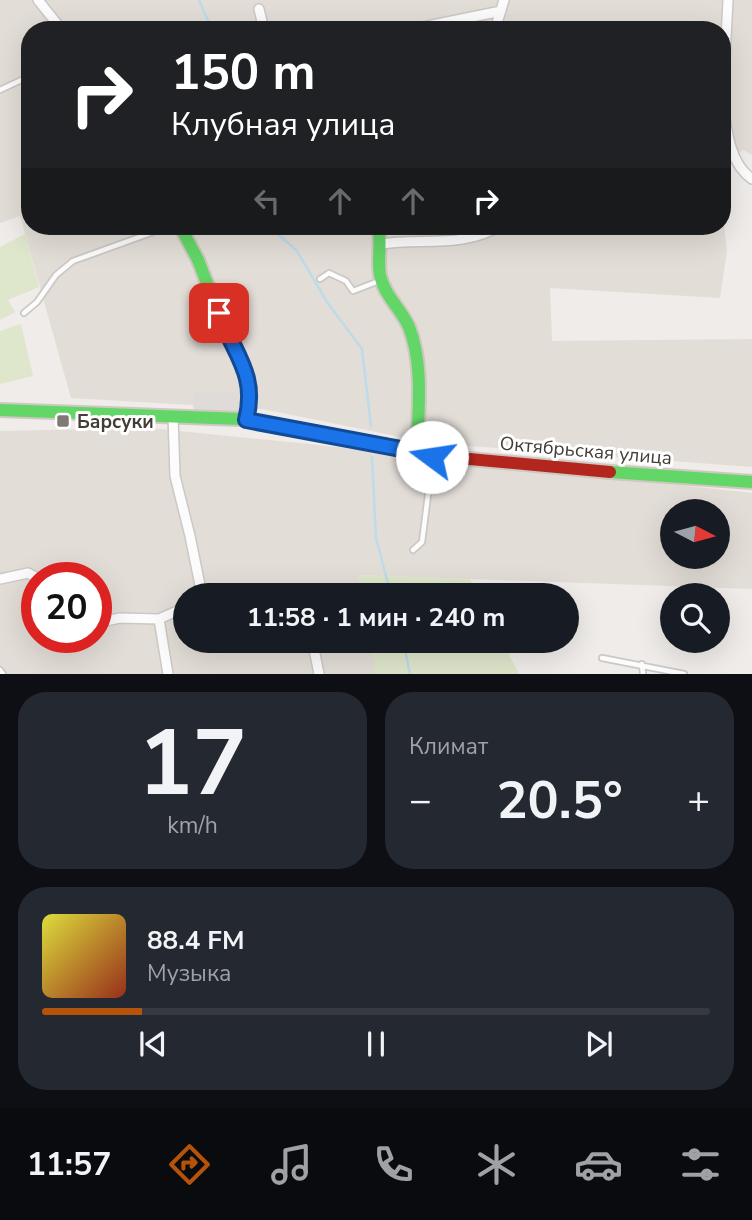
<!DOCTYPE html>
<html lang="ru">
<meta charset="utf-8">
<style>
:root{--surface:#171b24;--page:#242831;--text:#f1f3f6;--muted:#9ea1a6;--line:#363941;--accent:#b45309}
body{margin:0;font-family:"Nunito Sans",sans-serif;background:var(--page);color:var(--text);height:100vh;display:flex;flex-direction:column;font-size:26px;white-space:nowrap}
*{box-sizing:border-box;margin:0}
p{font-size:23px;color:var(--muted)}
.icon{flex:none;width:38px;height:38px;fill:none;stroke:currentColor;stroke-width:2;stroke-linecap:round;stroke-linejoin:round}
.map{position:relative;height:674px;overflow:hidden}
.sheet{display:flex;flex-direction:column;gap:18px;padding:18px;background:#0d0f14;flex:1}
.sheet>*{flex:none}
.banner{position:absolute;left:21px;top:21px;width:710px;height:214px;border-radius:28px;box-shadow:0 7px 28px #0002;background:#202124;color:#fff;overflow:hidden}
.needle{width:46px;rotate:96deg}
.tools{position:absolute;left:660px;top:499px;display:grid;gap:14px}
.tools a{display:grid;place-items:center;width:70px;height:70px;border-radius:50%;background:var(--surface);box-shadow:0 7px 28px #0002;font-size:35px}
.speed{position:absolute;left:21px;top:562px;display:flex;gap:14px;font-size:35px;font-weight:700;text-align:center}
.speed>*{display:grid;place-content:center;width:91px;height:91px;border-radius:50%;background:var(--surface);box-shadow:0 7px 28px #0002;line-height:1}
.speed .limit{border:10px solid #d22;background:#fff;color:#111}
.pin{position:absolute;display:grid;place-items:center;width:60px;height:60px;color:#fff;margin:-30px;border-radius:14px;box-shadow:0 4px 10px #0006}
.me{position:absolute;width:77px;margin:-38px;rotate:284deg;stroke-linejoin:round;filter:drop-shadow(0 0 5px #0008)}
.turn{display:flex;align-items:center;gap:24px;height:147px;padding:0 35px;font-size:32px}
.turn .icon{width:91px;height:91px;stroke-width:2.5}
.turn b{display:block;font-size:49px;line-height:60px}
.lanes{display:flex;align-items:center;height:66px;padding:0 35px;background:#0003;justify-content:center;gap:35px;direction:ltr}
.lanes .off{opacity:.35}
.big{font-size:52px;font-weight:700;line-height:1.1}
.sheet .card{flex:1;display:flex;flex-direction:column;justify-content:center;gap:10px;min-width:0;padding:0 24px;border-radius:28px;background:var(--page)}
.sheet .dial{align-items:center;gap:0}
.dial b{font-size:91px;line-height:1}
.song{display:flex;align-items:center;gap:21px}
.cover{width:84px;height:84px;border-radius:10px;background:linear-gradient(135deg,hsl(60 70% 55%),hsl(10 70% 35%))}
.played{height:7px;border-radius:4px;background:linear-gradient(90deg,var(--accent) 15%,var(--line) 15%)}
.keys{display:flex;justify-content:space-around;direction:ltr}
.heat{display:flex;justify-content:space-between;align-items:center;font-size:38px;direction:ltr}
.sheet .tiles{flex:1;display:grid;gap:18px;grid-template-columns:1fr 1fr}
.card:last-child{grid-column:span 2}
.trip{position:absolute;left:173px;top:583px;width:406px;height:70px;border-radius:35px;background:var(--surface);box-shadow:0 7px 28px #0002;font-weight:700;line-height:70px;text-align:center}
.dock{display:flex;height:112px;justify-content:space-around;align-items:center;background:#090b0e;color:var(--muted)}
.dock .icon{width:49px;height:49px}
.dock .current{color:var(--accent)}
.dock b{font-size:32px;color:var(--text)}
.map>svg:first-child{display:block}
.residential{fill:#e3ddd7;fill-rule:evenodd}
.green{fill:#dee6cb}
.parking{fill:#dedbd9}
.lines{fill:none;stroke-linecap:round;stroke-linejoin:round}
.stream{stroke:#bddbe9;stroke-width:2.5}
.lane-casing{stroke:#cbc8c5;stroke-width:8}
.street-casing{stroke:#cbc8c5;stroke-width:12}
.fast-casing{stroke:#cec8c0;stroke-width:16}
.jam-casing{stroke:#cec8c0;stroke-width:16}
.lane{stroke:#fdfcfc;stroke-width:4.5}
.street{stroke:#fdfcfc;stroke-width:9}
.fast{stroke:#63d668;stroke-width:12}
.jam{stroke:#b3261e;stroke-width:12}
.route-casing{stroke:#114b97;stroke-width:18}
.route{stroke:#1a73e8;stroke-width:12}
.poi-dot{fill:#807a75;stroke:#fff;stroke-width:2.5}
.labels{text-anchor:middle;stroke-width:6;stroke-linejoin:round;paint-order:stroke}
.poi-label{font-size:19px;font-weight:bold;fill:#443d36;stroke:#fff;text-anchor:start}
.street-label{font-size:19px;fill:#443d36;stroke:#fff}
</style>
<div class="map">
<svg width="752" height="674" viewBox="0 0 752 674">
<rect width="100%" height="100%" fill="#efece9"/>
<!-- residential -->
<path class="residential" d="M0,0H752V155L743,150L723,165V30H30V226H723V214L727,251L720,298L550,288L552,341L752,339V467L431,443L262,409L71,398L20,216L0,223Z
M149,428L300,443L752,493V589L358,575L361,595H186V640L370,641L376,674H0V431ZM672,511H718V556H672ZM37,578H96V637H37Z"/>
<!-- green -->
<path class="green" d="M25,234L39,287L8,300L15,312L0,320V247Z
M21,324L33,376L0,384V331Z
M358,575L470,579L478,595H361Z
M370,641H502L519,674H376Z"/>
<!-- parking -->
<path class="parking" d="M194,392L244,393L241,419L193,417Z"/>
<g class="lines">
<!-- stream -->
<path class="stream" d="M199,0L212,30
M269,226L297,251L327,302L362,349L371,426
M372,457L376,538L391,595
M403,640L410,674"/>
<!-- lane casing -->
<g class="lane-casing">
<path id="lane" d="M0,90L30,76
M320,279L329,273L346,281L353,291L379,281
M24,313L37,302L56,275L73,261L170,226
M220,313L231,308
M413,550L422,542L433,456
M602,658L684,674
M642,664L643,674
M0,670L3,674"/>
</g>
<!-- street casing -->
<g class="street-casing">
<path id="street" d="M38,0L62,30
M259,9L264,30
M408,30L501,11
M495,30L504,0
M723,96L728,0
M723,104C727,130 729,163 752,179
M382,244C421,238 464,248 500,226
M173,416L175,476L190,536L202,595
M0,579L28,573L37,578
M159,619L168,674
M96,623L120,618L159,619L186,607
M309,640L314,649L319,674"/>
</g>
<!-- fast casing -->
<g class="fast-casing">
<path id="fast" d="M180,226L198,260L223,324L248,377L250,389L246,420
M378,226C382,243 377,259 380,275C384,295 401,309 409,327C424,365 418,412 417,452
M0,410L241,419L448,457
M610,472L752,482"/>
</g>
<!-- jam casing -->
<g class="jam-casing">
<path id="jam" d="M448,457L610,472"/>
</g>
<!-- lane -->
<use href="#lane" class="lane"/>
<!-- street -->
<use href="#street" class="street"/>
<!-- fast -->
<use href="#fast" class="fast"/>
<!-- jam -->
<use href="#jam" class="jam"/>
</g>
<g class="lines">
<!-- route casing -->
<g class="route-casing">
<path id="route" d="M219,313C233,353 258,374 246,420L433,455L432,457"/>
</g>
<!-- route -->
<use href="#route" class="route"/>
</g>
<!-- markers -->
<rect class="poi-dot" x="56" y="414" width="14" height="14" rx="3.5"/>
<g class="labels">
<!-- poi labels -->
<g class="poi-label">
<text x="77" y="428">Барсуки</text>
</g>
<!-- street labels -->
<g class="street-label">
<text transform="translate(586 450) rotate(5)" y="7">Октябрьская улица</text>
</g>
</g>
</svg>
<div class="tools">
<a><svg class="needle" viewBox="-14 -14 28 28"><path d="M0-13l5 13h-10z" fill="#e53935"/><path d="M0 13l5-13h-10z" fill="#9ea1a6"/></svg></a>
<a><svg class="icon" aria-label="search" viewBox="0 0 24 24"><circle cx="10" cy="10" r="6"/><path d="M15 15l6 6"/></svg></a>
</div>
<div class="speed"><div class="limit">20</div></div>
<div class="pin" style="left:219px;top:313px;background:#d93025"><svg class="icon" aria-label="arrive" viewBox="0 0 24 24"><path d="M6 21V4h12l-3 4 3 4H6"/></svg></div>
<svg class="me" style="left:432px;top:457px" viewBox="-20 -20 40 40"><circle r="19" fill="#fff"/><path d="M0-13L10 11 0 6-10 11z" fill="#1a73e8"/></svg>
<div class="trip">11:58 · 1 мин · 240 m</div>
<div class="banner">
<div class="turn"><svg class="icon" aria-label="right" viewBox="0 0 24 24"><path d="M7 20v-9h11M14 6l5 5-5 5"/></svg><div><b>150 m</b>Клубная улица</div></div>
<div class="lanes"><svg class="icon off" aria-label="left" viewBox="0 0 24 24"><path d="M17 20v-9H6M10 6l-5 5 5 5"/></svg><svg class="icon off" aria-label="ahead" viewBox="0 0 24 24"><path d="M12 20V5M6 11l6-6 6 6"/></svg><svg class="icon off" aria-label="ahead" viewBox="0 0 24 24"><path d="M12 20V5M6 11l6-6 6 6"/></svg><svg class="icon" aria-label="right" viewBox="0 0 24 24"><path d="M7 20v-9h11M14 6l5 5-5 5"/></svg></div>
</div>
</div>
<section class="sheet">
<div class="tiles">
<div class="card dial"><b>17</b><p>km/h</p></div>
<div class="card"><p>Климат</p>
<div class="heat"><a>−</a><b class="big">20.5°</b><a>+</a></div>
</div>
<div class="card">
<div class="song"><i class="cover"></i><div><b>88.4 FM</b><p>Музыка</p></div></div>
<div class="played"></div>
<div class="keys"><svg class="icon" aria-label="previous" viewBox="0 0 24 24"><path d="M18 5L8 12l10 7zM5 5v14"/></svg><svg class="icon" aria-label="pause" viewBox="0 0 24 24"><path d="M8 5v14M16 5v14"/></svg><svg class="icon" aria-label="next" viewBox="0 0 24 24"><path d="M6 5l10 7-10 7zM19 5v14"/></svg></div>
</div>
</div>
</section>
<nav class="dock">
<b>11:57</b>
<svg class="icon current" aria-label="directions" viewBox="0 0 24 24"><path d="M12 3l9 9-9 9-9-9zM9 14v-3h6M13 9l2 2-2 2"/></svg>
<svg class="icon" aria-label="music" viewBox="0 0 24 24"><path d="M9 18V5l10-2v13"/><circle cx="6" cy="18" r="3"/><circle cx="16" cy="16" r="3"/></svg>
<svg class="icon" aria-label="phone" viewBox="0 0 24 24"><path d="M5 4h4l2 5-3 2q2 4 5 5l2-3 5 2v4C11 20 4 13 5 4z"/></svg>
<svg class="icon" aria-label="climate" viewBox="0 0 24 24"><path d="M12 3v18M4 7l16 10M4 17L20 7"/></svg>
<svg class="icon" aria-label="car" viewBox="0 0 24 24"><path d="M5 17H2v-5l4-1 3-4h7l3 4 3 1v5h-3M9 17h6M6 11h13"/><circle cx="7" cy="17" r="2"/><circle cx="17" cy="17" r="2"/></svg>
<svg class="icon" aria-label="filters" viewBox="0 0 24 24"><path d="M4 7h16M4 17h16"/><circle cx="9" cy="7" r="2"/><circle cx="15" cy="17" r="2"/></svg>
</nav>
